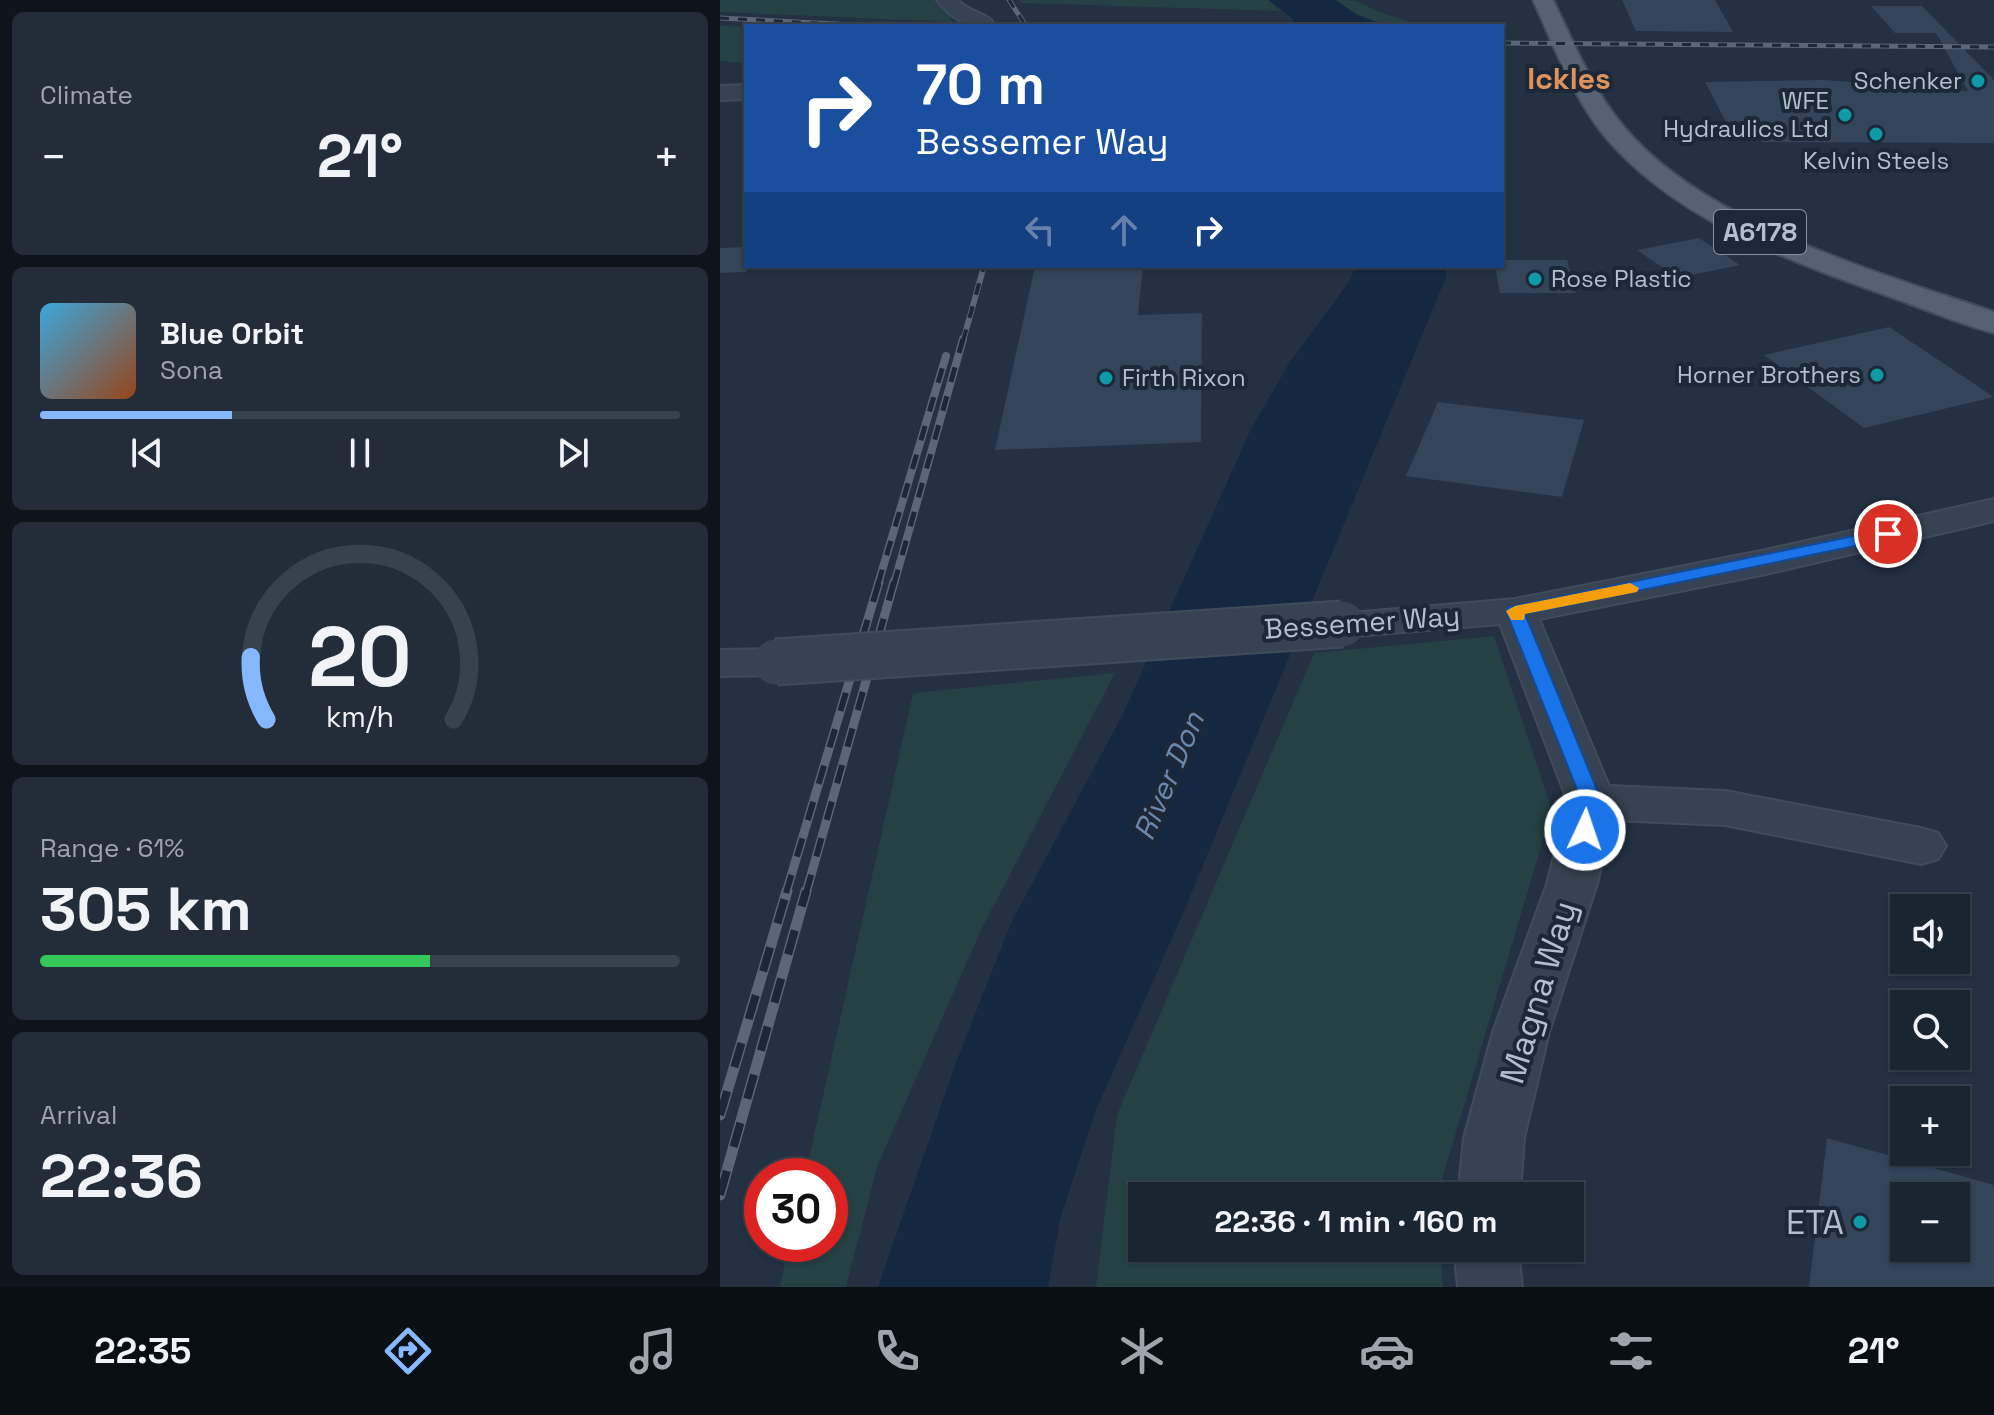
<!DOCTYPE html>
<meta charset="utf-8">
<style>
:root{--surface:#1a2532;--page:#232d3a;--text:#f1f3f6;--muted:#9fa5ac;--line:#38424d;--accent:#86b8ff}
body{margin:0;font-family:"Space Grotesk",sans-serif;background:var(--page);color:var(--text);height:100vh;display:flex;flex-direction:column;font-size:30px;white-space:nowrap}
*{box-sizing:border-box;margin:0}
p{font-size:26px;color:var(--muted)}
.icon{flex:none;width:44px;height:44px;fill:none;stroke:currentColor;stroke-width:2;stroke-linecap:round;stroke-linejoin:round}
.map{position:relative;flex:1;overflow:hidden}
.drawer{display:flex;flex-direction:column;gap:12px;padding:12px;background:#0e141c;width:720px}
.drawer>*{flex:none}
.top-card{position:absolute;left:24px;top:24px;width:760px;height:244px;border-radius:0px;box-shadow:0 2px 6px #0004,0 0 0 2px var(--line);background:#1a4fa0;color:#fff;overflow:hidden}
.tools{position:absolute;left:1170px;top:894px;display:grid;gap:16px}
.tools a{display:grid;place-items:center;width:80px;height:80px;border-radius:0px;background:var(--surface);box-shadow:0 2px 6px #0004,0 0 0 2px var(--line);font-size:40px}
.speed{position:absolute;left:24px;top:1158px;display:flex;gap:16px;font-size:40px;font-weight:700;text-align:center}
.speed>*{display:grid;place-content:center;width:104px;height:104px;border-radius:50%;background:var(--surface);box-shadow:0 2px 6px #0004,0 0 0 2px var(--line);line-height:1}
.speed .limit{border:12px solid #d22;background:#fff;color:#111}
.pin{position:absolute;display:grid;place-items:center;width:68px;height:68px;color:#fff;margin:-34px;border:4px solid #fff;border-radius:50%;box-shadow:0 2px 8px #0007}
.me{position:absolute;width:88px;margin:-44px;rotate:3deg;stroke-linejoin:round;filter:drop-shadow(0 0 6px #0008)}
.turn{display:flex;align-items:center;gap:28px;height:168px;padding:0 40px;font-size:36px}
.turn .icon{width:104px;height:104px;stroke-width:2.5}
.turn b{display:block;font-size:56px;line-height:68px}
.lanes{display:flex;align-items:center;height:76px;padding:0 40px;background:#0003;justify-content:center;gap:40px;direction:ltr}
.lanes .off{opacity:.35}
.big{font-size:60px;font-weight:600;line-height:1.1}
.drawer .card{flex:1;display:flex;flex-direction:column;justify-content:center;gap:12px;min-width:0;padding:0 28px;border-radius:12px;background:var(--page)}
.drawer .dial{align-items:center;gap:0}
.dial svg{height:208px;overflow:visible;fill:none;stroke:var(--line);stroke-width:7;stroke-linecap:round;text-anchor:middle}
.dial text{fill:var(--text);stroke:none}
.song{display:flex;align-items:center;gap:24px}
.cover{width:96px;height:96px;border-radius:12px;background:linear-gradient(135deg,hsl(200 70% 55%),hsl(20 70% 35%))}
.played{height:8px;border-radius:4px;background:linear-gradient(90deg,var(--accent) 30%,var(--line) 30%)}
.keys{display:flex;justify-content:space-around;direction:ltr}
.heat{display:flex;justify-content:space-between;align-items:center;font-size:44px;direction:ltr}
.charge{height:12px;border-radius:6px;background:linear-gradient(90deg,#34c759 61%,var(--line) 0)}
.trip{position:absolute;left:408px;top:1182px;width:456px;height:80px;border-radius:0px;background:var(--surface);box-shadow:0 2px 6px #0004,0 0 0 2px var(--line);font-weight:600;line-height:80px;text-align:center}
.dock{display:flex;height:128px;justify-content:space-around;align-items:center;background:#0a0f14;color:var(--muted)}
.dock .icon{width:56px;height:56px}
.dock .active{color:var(--accent)}
.dock b{font-size:36px;color:var(--text)}
main{display:flex;flex:1;min-height:0}
.map>svg:first-child{display:block}
.green{fill:#254143}
.water{fill:#142842}
.building{fill:#344559;fill-rule:evenodd}
.lines{fill:none;stroke-linecap:round;stroke-linejoin:round}
.minor-casing{stroke:#414c5b;stroke-width:4}
.major-casing{stroke:#414c5b;stroke-width:4}
.minor{fill:#374352;fill-rule:evenodd}
.major{fill:#556272;fill-rule:evenodd}
.rail-far4-casing{stroke:#596779;stroke-width:5}
.rail-far3-casing{stroke:#596779;stroke-width:6}
.rail-far2-casing{stroke:#596779;stroke-width:8}
.rail-far1-casing{stroke:#596779;stroke-width:9}
.rail-casing{stroke:#596779;stroke-width:11}
.rail-far4{stroke:#1c2837;stroke-width:3;stroke-dasharray:9;stroke-linecap:butt}
.rail-far3{stroke:#1c2837;stroke-width:4;stroke-dasharray:12;stroke-linecap:butt}
.rail-far2{stroke:#1c2837;stroke-width:5;stroke-dasharray:15;stroke-linecap:butt}
.rail-far1{stroke:#1c2837;stroke-width:6;stroke-dasharray:19;stroke-linecap:butt}
.rail{stroke:#1c2837;stroke-width:8;stroke-dasharray:25;stroke-linecap:butt}
.minor-bridge-casing{stroke:#414c5b;stroke-width:49;stroke-linecap:butt}
.minor-bridge{stroke:#374352;stroke-width:45}
.route{fill:#1a73e8;stroke:#114b97;stroke-width:2}
.slow{fill:#f59e0b}
.culture-dot{fill:#0f9aa8;stroke:#1c2837;stroke-width:3}
.labels{text-anchor:middle;stroke-width:8;stroke-linejoin:round;paint-order:stroke}
.far-poi-label{font-size:24px;fill:#b4becc;stroke:#1c2837;text-anchor:end}
.shield{fill:#1c2837;stroke:#86919f;stroke-width:2}
.shield-label{font-size:26px;font-weight:bold;fill:#b4becc}
.street-label{font-size:28px;fill:#b4becc;stroke:#1c2837}
.far-district-label{font-size:30px;font-weight:bold;fill:#e0925b;stroke:#1c2837}
.water-label{font-size:30px;font-style:italic;fill:#6a89af;stroke:#1c2837}
.near-street-label{font-size:34px;fill:#b4becc;stroke:#1c2837}
.near-poi-label{font-size:34px;fill:#b4becc;stroke:#1c2837;text-anchor:end}
</style>
<main>
<section class="drawer">
<div class="card"><p>Climate</p>
<div class="heat"><a>−</a><b class="big">21°</b><a>+</a></div>
</div>
<div class="card">
<div class="song"><i class="cover"></i><div><b>Blue Orbit</b><p>Sona</p></div></div>
<div class="played"></div>
<div class="keys"><svg class="icon" aria-label="previous" viewBox="0 0 24 24"><path d="M18 5L8 12l10 7zM5 5v14"/></svg><svg class="icon" aria-label="pause" viewBox="0 0 24 24"><path d="M8 5v14M16 5v14"/></svg><svg class="icon" aria-label="next" viewBox="0 0 24 24"><path d="M6 5l10 7-10 7zM19 5v14"/></svg></div>
</div>
<div class="card dial"><svg viewBox="0 0 100 80">
<path d="M14 69A42 42 0 1 1 86 69"/>
<path d="M14 69A42 42 0 0 1 8 45" stroke="#86b8ff"/>
<text x="50" y="56" font-size="32" font-weight="700">20</text>
<text x="50" y="72" font-size="11">km/h</text>
</svg></div>
<div class="card"><p>Range · 61%</p><b class="big">305 km</b><div class="charge"></div></div>
<div class="card"><p>Arrival</p><b class="big">22:36</b></div>
</section>
<div class="map">
<svg width="1274" height="1287" viewBox="0 0 1274 1287">
<rect width="100%" height="100%" fill="#233143"/>
<!-- green -->
<path class="green" d="M0,0H218L233,22L0,12Z
M299,0H549L561,11L301,3Z
M616,0C645,0 637,3 660,12C673,18 685,18 697,26C668,26 639,20 616,0Z
M0,26L26,27V63L0,61Z
M774,636L832,810L717,1196H422V1248H720L723,1287H376L397,1115L594,653Z
M395,673L261,930L157,1167L126,1287H60L69,1244H110V1176H85L193,693Z"/>
<!-- water -->
<path class="water" d="M549,0H616L638,16L671,26H575L572,18Z
M636,266H726V277L464,911L375,1112L340,1219L328,1287H158L237,1060L291,923L403,714L531,429L568,365L628,283Z"/>
<!-- building -->
<path class="building" d="M902,0H995L1013,32L916,31Z
M1151,6H1202L1274,80V143L1042,142L1032,126H1008L985,82L1104,80L1248,91L1216,33H1175Z
M979,238L1020,265L957,278L917,250Z
M26,247V272L0,273V248Z
M782,260H847L856,293H780L775,266H782Z
M315,266H423L418,315L482,313L481,442L275,450Z
M1169,327L1274,397L1144,428L1044,355Z
M718,402L864,420L842,497L686,476Z
M1107,1138L1274,1185V1287H1089ZM1184,1196H1236V1248H1184Z"/>
<g class="lines">
<!-- minor casing -->
<g class="minor-casing">
<path id="minor" d="M217,0H238C250,13 264,12 272,21L269,25C246,28 231,18 217,0Z
M26,85V99L0,100V86Z
M1274,499V521L1046,574L819,619L889,786L1005,791L1201,828L1218,833L1226,846L1218,859L1201,864L1005,825L892,820L877,884L829,1032L804,1138L800,1196H738L744,1138L773,1032L827,884L848,802L780,624L622,637L607,633L601,624L607,615L795,599L1046,550Z
M56,649L71,653L77,662L71,671L56,675L0,676V650Z
M734,1248H798L802,1287H738Z"/>
</g>
<!-- major casing -->
<g class="major-casing">
<path id="major" d="M813,0H833C853,41 871,86 900,122C978,222 1158,272 1274,312V333C1243,325 1212,312 1182,301C1083,266 969,227 895,148C856,107 836,50 813,0Z"/>
</g>
<!-- minor -->
<use href="#minor" class="minor"/>
<!-- major -->
<use href="#major" class="major"/>
<!-- rail-far4 casing -->
<g class="rail-far4-casing">
<path id="rail-far4" d="M289,0L306,26
M0,18L155,26
M782,43L1274,47"/>
</g>
<!-- rail-far3 casing -->
<g class="rail-far3-casing">
<path id="rail-far3" d="M243,341L264,266"/>
</g>
<!-- rail-far2 casing -->
<g class="rail-far2-casing">
<path id="rail-far2" d="M158,584L226,356
M174,584L243,339"/>
</g>
<!-- rail-far1 casing -->
<g class="rail-far1-casing">
<path id="rail-far1" d="M66,893L159,582
M86,893L174,582"/>
</g>
<!-- rail casing -->
<g class="rail-casing">
<path id="rail" d="M0,1115L67,891
M0,1195L86,891"/>
</g>
<!-- rail-far4 -->
<use href="#rail-far4" class="rail-far4"/>
<!-- rail-far3 -->
<use href="#rail-far3" class="rail-far3"/>
<!-- rail-far2 -->
<use href="#rail-far2" class="rail-far2"/>
<!-- rail-far1 -->
<use href="#rail-far1" class="rail-far1"/>
<!-- rail -->
<use href="#rail" class="rail"/>
<!-- minor-bridge casing -->
<g class="minor-bridge-casing">
<path id="minor-bridge" d="M56,662L622,624"/>
</g>
<!-- minor-bridge -->
<use href="#minor-bridge" class="minor-bridge"/>
</g>
<!-- route -->
<path class="route" d="M1168,529L1174,531L1177,534L1174,538L805,614L882,802L873,835H858L855,830L862,802L786,611L789,607Z"/>
<!-- slow -->
<path class="slow" d="M910,583L919,588L917,592L805,614L804,620H791L786,611L795,606Z"/>
<!-- markers -->
<g class="culture-dot">
<circle cx="1258" cy="81" r="8"/>
<circle cx="1125" cy="115" r="8"/>
<circle cx="1156" cy="134" r="8"/>
<circle cx="815" cy="279" r="8"/>
<circle cx="1157" cy="375" r="8"/>
<circle cx="386" cy="378" r="8"/>
<circle cx="1140" cy="1222" r="8"/>
</g>
<g class="labels">
<!-- far-poi labels -->
<g class="far-poi-label">
<text x="1242" y="89">Schenker</text>
<text x="1109" y="109">WFE<tspan x="1109" dy="28">Hydraulics Ltd</tspan></text>
<text x="1156" y="169" text-anchor="middle">Kelvin Steels</text>
<text x="831" y="287" text-anchor="start">Rose Plastic</text>
<text x="1141" y="383">Horner Brothers</text>
<text x="402" y="386" text-anchor="start">Firth Rixon</text>
</g>
<!-- shield labels -->
<rect class="shield" x="994" y="210" width="92" height="44" rx="6"/>
<g class="shield-label">
<text x="1040" y="241">A6178</text>
</g>
<!-- street labels -->
<g class="street-label">
<text transform="translate(642 622) rotate(-4)" y="10">Bessemer Way</text>
</g>
<!-- far-district labels -->
<g class="far-district-label">
<text x="849" y="89">Ickles</text>
</g>
<!-- water labels -->
<g class="water-label">
<text transform="translate(449 776) rotate(-67)" y="10">River Don</text>
</g>
<!-- near-street labels -->
<g class="near-street-label">
<text transform="translate(818 992) rotate(-73)" y="12">Magna Way</text>
</g>
<!-- near-poi labels -->
<g class="near-poi-label">
<text x="1124" y="1234">ETA</text>
</g>
</g>
</svg>
<div class="tools">
<a><svg class="icon" aria-label="sound" viewBox="0 0 24 24"><path d="M4 9h4l5-4v14l-5-4H4zM17 9q2 3 0 6"/></svg></a>
<a><svg class="icon" aria-label="search" viewBox="0 0 24 24"><circle cx="10" cy="10" r="6"/><path d="M15 15l6 6"/></svg></a>
<a>+</a>
<a>−</a>
</div>
<div class="speed"><div class="limit">30</div></div>
<div class="pin" style="left:1168px;top:534px;background:#d93025"><svg class="icon" aria-label="arrive" viewBox="0 0 24 24"><path d="M6 21V4h12l-3 4 3 4H6"/></svg></div>
<svg class="me" style="left:865px;top:830px" viewBox="-20 -20 40 40"><circle r="17" fill="#1a73e8" stroke="#fff" stroke-width="3"/><path d="M0-11L8 9 0 5-8 9z" fill="#fff"/></svg>
<div class="trip">22:36 · 1 min · 160 m</div>
<div class="top-card">
<div class="turn"><svg class="icon" aria-label="right" viewBox="0 0 24 24"><path d="M7 20v-9h11M14 6l5 5-5 5"/></svg><div><b>70 m</b>Bessemer Way</div></div>
<div class="lanes"><svg class="icon off" aria-label="left" viewBox="0 0 24 24"><path d="M17 20v-9H6M10 6l-5 5 5 5"/></svg><svg class="icon off" aria-label="ahead" viewBox="0 0 24 24"><path d="M12 20V5M6 11l6-6 6 6"/></svg><svg class="icon" aria-label="right" viewBox="0 0 24 24"><path d="M7 20v-9h11M14 6l5 5-5 5"/></svg></div>
</div>
</div>
</main>
<nav class="dock">
<b>22:35</b>
<svg class="icon active" aria-label="directions" viewBox="0 0 24 24"><path d="M12 3l9 9-9 9-9-9zM9 14v-3h6M13 9l2 2-2 2"/></svg>
<svg class="icon" aria-label="music" viewBox="0 0 24 24"><path d="M9 18V5l10-2v13"/><circle cx="6" cy="18" r="3"/><circle cx="16" cy="16" r="3"/></svg>
<svg class="icon" aria-label="phone" viewBox="0 0 24 24"><path d="M5 4h4l2 5-3 2q2 4 5 5l2-3 5 2v4C11 20 4 13 5 4z"/></svg>
<svg class="icon" aria-label="climate" viewBox="0 0 24 24"><path d="M12 3v18M4 7l16 10M4 17L20 7"/></svg>
<svg class="icon" aria-label="car" viewBox="0 0 24 24"><path d="M5 17H2v-5l4-1 3-4h7l3 4 3 1v5h-3M9 17h6M6 11h13"/><circle cx="7" cy="17" r="2"/><circle cx="17" cy="17" r="2"/></svg>
<svg class="icon" aria-label="filters" viewBox="0 0 24 24"><path d="M4 7h16M4 17h16"/><circle cx="9" cy="7" r="2"/><circle cx="15" cy="17" r="2"/></svg>
<b>21°</b>
</nav>
